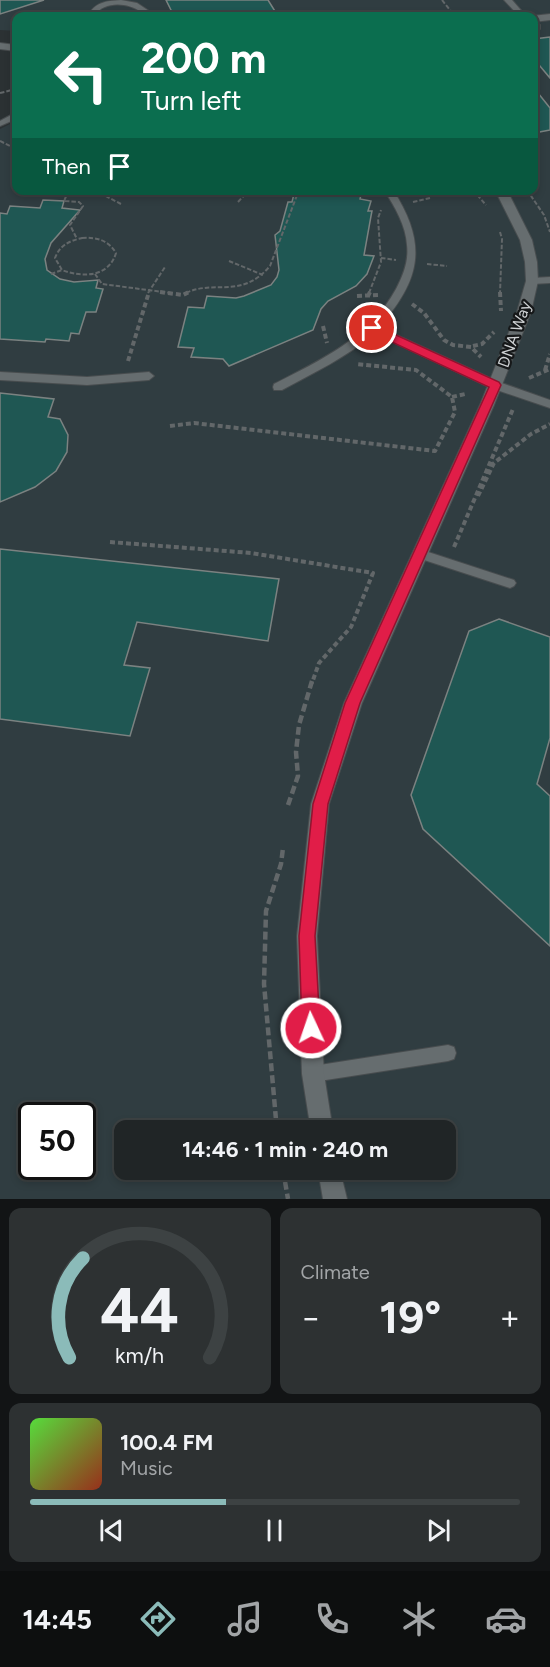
<!DOCTYPE html>
<meta charset="utf-8">
<style>
:root{--surface:#202526;--page:#2d3132;--text:#f1f3f6;--muted:#a2a5a7;--line:#3d4243;--accent:#8bbbb9}
body{margin:0;font-family:Figtree,sans-serif;background:var(--page);color:var(--text);height:100vh;display:flex;flex-direction:column;font-size:22px;white-space:nowrap}
*{box-sizing:border-box;margin:0}
p{font-size:20px;color:var(--muted)}
.icon{flex:none;width:33px;height:33px;fill:none;stroke:currentColor;stroke-width:2;stroke-linecap:round;stroke-linejoin:round}
.map{position:relative;height:1199px;overflow:hidden}
.drawer{display:flex;flex-direction:column;gap:9px;padding:9px;background:#121415;flex:1}
.drawer>*{flex:none}
.top-card{position:absolute;left:12px;top:12px;width:526px;height:183px;border-radius:12px;box-shadow:0 3px 9px #0003,0 0 0 2px var(--line);background:#0b6e4f;color:#fff;overflow:hidden}
.speed{position:absolute;left:18px;top:1102px;display:flex;gap:12px;font-size:30px;font-weight:700;text-align:center}
.speed>*{display:grid;place-content:center;width:78px;height:78px;border-radius:50%;background:var(--surface);box-shadow:0 3px 9px #0003,0 0 0 2px var(--line);line-height:1}
.speed .limit{border:3px solid #111;border-radius:9px;background:#fff;color:#111}
.pin{position:absolute;display:grid;place-items:center;width:51px;height:51px;color:#fff;margin:-26px;border:3px solid #fff;border-radius:50%;box-shadow:0 2px 6px #0007}
.me{position:absolute;width:66px;margin:-33px;rotate:357deg;stroke-linejoin:round;filter:drop-shadow(0 0 4px #0008)}
.turn{display:flex;align-items:center;gap:21px;height:126px;padding:0 30px;font-size:27px}
.turn .icon{width:78px;height:78px;stroke-width:2.5}
.turn b{display:block;font-size:42px;line-height:51px}
.then{display:flex;align-items:center;height:57px;padding:0 30px;background:#0003;gap:12px;font-size:22px}
.big{font-size:45px;font-weight:700;line-height:1.1}
.drawer .card{flex:1;display:flex;flex-direction:column;justify-content:center;gap:9px;min-width:0;padding:0 21px;border-radius:12px;background:var(--page)}
.drawer .dial{align-items:center;gap:0}
.dial svg{height:156px;overflow:visible;fill:none;stroke:var(--line);stroke-width:7;stroke-linecap:round;text-anchor:middle}
.dial text{fill:var(--text);stroke:none}
.song{display:flex;align-items:center;gap:18px}
.cover{width:72px;height:72px;border-radius:9px;background:linear-gradient(135deg,hsl(110 70% 55%),hsl(10 70% 35%))}
.played{height:6px;border-radius:3px;background:linear-gradient(90deg,var(--accent) 40%,var(--line) 40%)}
.keys{display:flex;justify-content:space-around;direction:ltr}
.heat{display:flex;justify-content:space-between;align-items:center;font-size:33px;direction:ltr}
.drawer .tiles{flex:1;display:grid;gap:9px;grid-template-columns:1fr 1fr}
.card:last-child{grid-column:span 2}
.trip{position:absolute;left:114px;top:1120px;width:342px;height:60px;border-radius:12px;background:var(--surface);box-shadow:0 3px 9px #0003,0 0 0 2px var(--line);font-weight:700;line-height:60px;text-align:center}
.tabs{display:flex;height:96px;justify-content:space-around;align-items:center;background:#0d0f0f;color:var(--muted)}
.tabs .icon{width:42px;height:42px}
.tabs .active{color:var(--accent)}
.tabs b{font-size:27px;color:var(--text)}
.map>svg:first-child{display:block}
.built{fill:#303d41;fill-rule:evenodd}
.building{fill:#1f5753;stroke:#7b8281;stroke-width:1.5}
.lines{fill:none;stroke-linecap:round;stroke-linejoin:round}
.service-casing{stroke:#484d4f;stroke-width:2}
.minor-casing{stroke:#484d4f;stroke-width:2}
.secondary-casing{stroke:#484d4f;stroke-width:2}
.path-far2{stroke:#626769;stroke-width:2;stroke-dasharray:4.5 2;stroke-linecap:butt}
.path-far1{stroke:#626769;stroke-width:4;stroke-dasharray:5 3;stroke-linecap:butt}
.path{stroke:#626769;stroke-width:4.5;stroke-dasharray:8 4;stroke-linecap:butt}
.service{fill:#666d6f;fill-rule:evenodd}
.minor{fill:#666d6f;fill-rule:evenodd}
.secondary{fill:#666d6f;fill-rule:evenodd}
.route{fill:#e11d48;stroke:#92132f;stroke-width:1.5}
.labels{text-anchor:middle;stroke-width:4.5;stroke-linejoin:round;paint-order:stroke}
.street-label{font-size:16px;fill:#cfd2d4;stroke:#161819}
</style>
<div class="map">
<svg width="550" height="1199" viewBox="0 0 550 1199">
<rect width="100%" height="100%" fill="#2b3133"/>
<!-- built -->
<path class="built" d="M0,0H550V1199H0V129L16,121V190H534V16H16V31L0,30ZM32,1116H82V1167H32ZM124,1131H446V1170H124Z"/>
<!-- building -->
<path class="building" d="M0,0H44L0,14Z
M166,0H268L278,16H174Z
M550,37V78L534,59V39Z
M534,88L550,108V130L534,133Z
M295,190L362,191L360,199L371,201L368,211H372L371,216L364,255L374,256L367,274L356,286L328,301L321,309L313,330L229,366L223,359L191,357L194,348L178,347L188,307L204,308L207,296L236,298L244,296L271,285L277,277L279,270L275,235L280,231L288,202H292Z
M43,200L64,201L62,208L80,210L51,243L45,259L47,270L60,279L74,282L98,280L96,288L103,289L96,312H86L79,334L71,333L69,341L46,339L45,342L0,339V213L7,214L10,206L40,208Z
M0,393L54,399L48,417L60,419L68,435L67,452L56,471L35,487L0,502Z
M0,549L279,579L268,641L137,622L124,665L150,668L130,736L0,719Z
M499,619L550,637V738L537,784L550,796V946L423,829L411,795L469,631Z"/>
<g class="lines">
<!-- service casing -->
<g class="service-casing">
<path id="service" d="M121,0L137,3L149,11V16H142L141,12C127,2 104,1 94,16H87C96,2 105,1 121,0Z
M504,0H512L526,16H519Z
M534,22L540,25V29L534,28Z
M13,114H16V119L0,126V121Z
M384,190H393C428,244 421,280 379,327L499,382L550,400V408L491,388L374,333C348,357 313,373 282,390H274L273,387L274,384C321,360 369,338 396,289C403,276 409,261 407,245C406,226 395,207 384,190Z
M550,277V283L532,284L527,281L532,278Z
M0,372L87,377L149,372L154,376L149,380L87,385L0,380Z
M419,549L514,580L516,583L514,586L510,588L415,557L413,554Z
M448,1045L454,1047L456,1053L454,1059L448,1061L313,1082L307,1080L305,1074L307,1068L313,1066Z"/>
</g>
<!-- minor casing -->
<g class="minor-casing">
<path id="minor" d="M550,14V20L534,22V16H532Z"/>
</g>
<!-- secondary casing -->
<g class="secondary-casing">
<path id="secondary" d="M0,43L16,45V51L0,49Z
M495,190H507L532,240L537,262L538,281L531,312L494,405L362,703L329,804L317,936L324,1074L333,1131H311L302,1074L297,936L311,804L344,703L480,405L517,312L526,281L525,262L520,240Z
M318,1170H340L347,1199H323Z"/>
</g>
<!-- path-far2 -->
<path class="path-far2" d="M442,0L454,15L463,16
M0,93L16,89
M0,141L16,149
M534,172L539,170
M69,190L64,201L79,202L83,206L70,225L77,239
M94,190L121,204
M473,190L486,205
M527,190L544,215L550,232
M450,193L464,190
M238,202L249,190
M413,202L430,198
M500,232L502,239L500,293
M82,238C97,237 108,240 116,253C109,277 83,278 62,270L55,258C60,245 69,241 82,238Z
M381,258L396,260
M229,261L263,275
M427,264L447,266
M51,274L62,270
M95,274L102,284L171,293
M148,293L165,267
M186,293C215,279 241,300 270,266L299,190
M369,293L381,262L378,218L381,210"/>
<!-- path-far1 -->
<path class="path-far1" d="M160,292L183,295L189,292
M500,292L501,311
M357,296L378,295
M368,296L370,292
M412,304L424,313L444,340L453,345L471,347L481,357
M323,326L327,343
M473,346L482,344L494,332
M128,361L149,292
M545,370L550,354
M529,378L550,369
M452,397L465,394
M170,426L194,423L435,451L455,412L452,397L416,370L356,364
M478,496L494,463L531,434L550,424
M110,542L251,553L373,573L351,627L319,663L312,683
M454,547L513,409"/>
<!-- path -->
<path class="path" d="M288,805L298,776L296,752L299,725L312,681
M277,1131L264,984L266,911L281,864L283,848
M283,1170L288,1199"/>
<!-- service -->
<use href="#service" class="service"/>
<!-- minor -->
<use href="#minor" class="minor"/>
<!-- secondary -->
<use href="#secondary" class="secondary"/>
</g>
<!-- route -->
<path class="route" d="M372,324L499,382L501,385L360,703L328,804L315,936L320,1028L317,1034L311,1037L305,1034L302,1028L299,936L313,804L345,703L489,387L368,331V325Z"/>
<g class="labels">
<!-- street labels -->
<g class="street-label">
<text transform="translate(514 334) rotate(-70)" y="6">DNA Way</text>
</g>
</g>
</svg>
<div class="speed"><div class="limit">50</div></div>
<div class="pin" style="left:372px;top:328px;background:#d93025"><svg class="icon" aria-label="arrive" viewBox="0 0 24 24"><path d="M6 21V4h12l-3 4 3 4H6"/></svg></div>
<svg class="me" style="left:311px;top:1028px" viewBox="-20 -20 40 40"><circle r="17" fill="#e11d48" stroke="#fff" stroke-width="3"/><path d="M0-11L8 9 0 5-8 9z" fill="#fff"/></svg>
<div class="trip">14:46 · 1 min · 240 m</div>
<div class="top-card">
<div class="turn"><svg class="icon" aria-label="left" viewBox="0 0 24 24"><path d="M17 20v-9H6M10 6l-5 5 5 5"/></svg><div><b>200 m</b>Turn left</div></div>
<div class="then">Then<svg class="icon" aria-label="arrive" viewBox="0 0 24 24"><path d="M6 21V4h12l-3 4 3 4H6"/></svg></div>
</div>
</div>
<section class="drawer">
<div class="tiles">
<div class="card dial"><svg viewBox="0 0 100 80">
<path d="M14 69A42 42 0 1 1 86 69"/>
<path d="M14 69A42 42 0 0 1 21 18" stroke="#8bbbb9"/>
<text x="50" y="56" font-size="32" font-weight="700">44</text>
<text x="50" y="72" font-size="11">km/h</text>
</svg></div>
<div class="card"><p>Climate</p>
<div class="heat"><a>−</a><b class="big">19°</b><a>+</a></div>
</div>
<div class="card">
<div class="song"><i class="cover"></i><div><b>100.4 FM</b><p>Music</p></div></div>
<div class="played"></div>
<div class="keys"><svg class="icon" aria-label="previous" viewBox="0 0 24 24"><path d="M18 5L8 12l10 7zM5 5v14"/></svg><svg class="icon" aria-label="pause" viewBox="0 0 24 24"><path d="M8 5v14M16 5v14"/></svg><svg class="icon" aria-label="next" viewBox="0 0 24 24"><path d="M6 5l10 7-10 7zM19 5v14"/></svg></div>
</div>
</div>
</section>
<nav class="tabs">
<b>14:45</b>
<svg class="icon active" aria-label="directions" viewBox="0 0 24 24"><path d="M12 3l9 9-9 9-9-9zM9 14v-3h6M13 9l2 2-2 2"/></svg>
<svg class="icon" aria-label="music" viewBox="0 0 24 24"><path d="M9 18V5l10-2v13"/><circle cx="6" cy="18" r="3"/><circle cx="16" cy="16" r="3"/></svg>
<svg class="icon" aria-label="phone" viewBox="0 0 24 24"><path d="M5 4h4l2 5-3 2q2 4 5 5l2-3 5 2v4C11 20 4 13 5 4z"/></svg>
<svg class="icon" aria-label="climate" viewBox="0 0 24 24"><path d="M12 3v18M4 7l16 10M4 17L20 7"/></svg>
<svg class="icon" aria-label="car" viewBox="0 0 24 24"><path d="M5 17H2v-5l4-1 3-4h7l3 4 3 1v5h-3M9 17h6M6 11h13"/><circle cx="7" cy="17" r="2"/><circle cx="17" cy="17" r="2"/></svg>
</nav>
